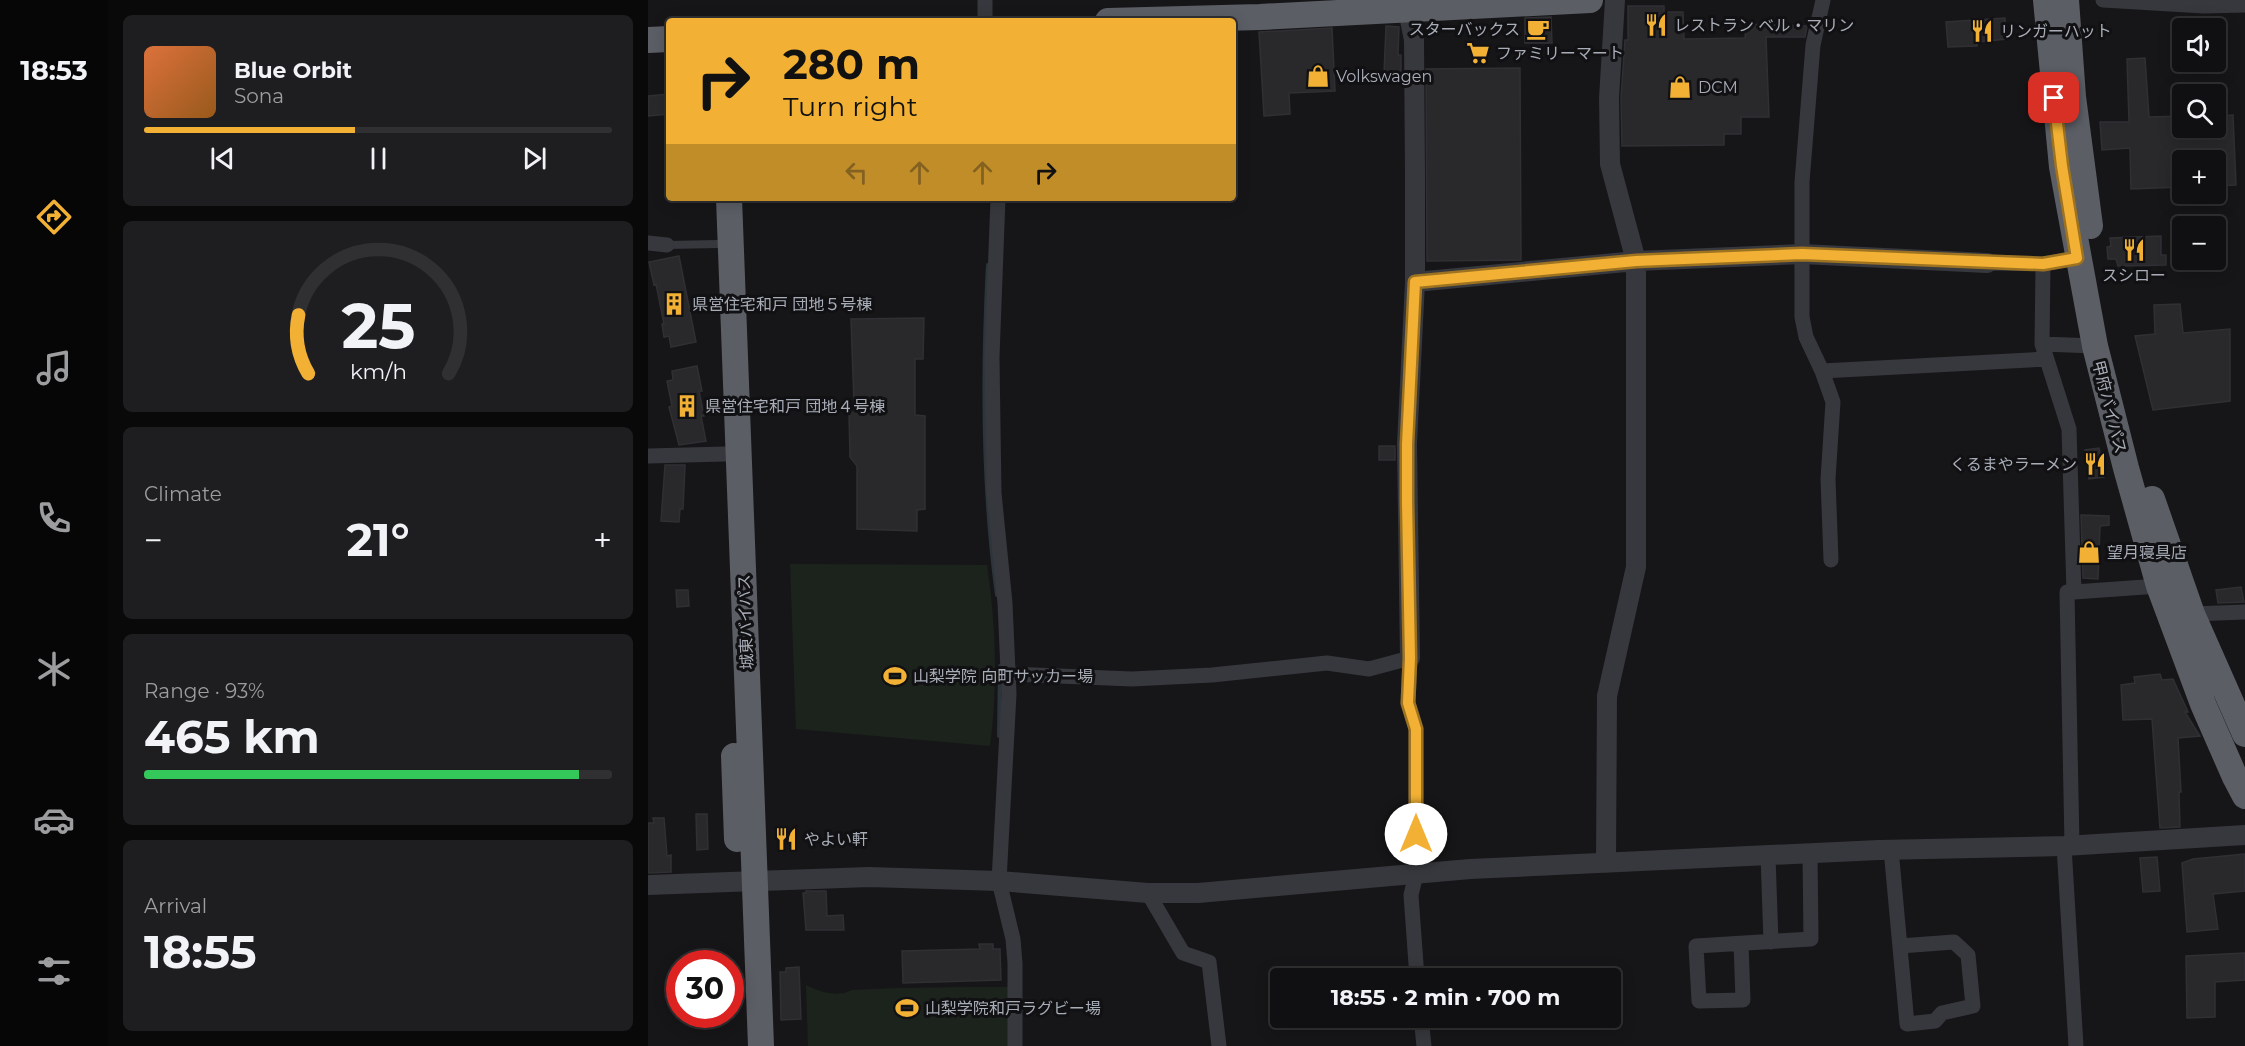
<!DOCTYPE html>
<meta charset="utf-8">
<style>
:root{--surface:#101012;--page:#1e1e20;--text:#f1f3f6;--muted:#9c9d9f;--line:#303032;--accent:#f2b134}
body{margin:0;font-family:Montserrat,"Noto Sans JP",sans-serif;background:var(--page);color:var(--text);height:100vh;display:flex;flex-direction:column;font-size:22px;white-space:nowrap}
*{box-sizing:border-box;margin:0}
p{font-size:20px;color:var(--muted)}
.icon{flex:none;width:33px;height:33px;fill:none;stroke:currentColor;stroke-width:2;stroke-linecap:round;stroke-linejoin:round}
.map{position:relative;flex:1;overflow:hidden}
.details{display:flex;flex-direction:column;gap:15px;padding:15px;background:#09090a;width:540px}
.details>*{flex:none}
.guide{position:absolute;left:18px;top:18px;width:570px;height:183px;border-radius:6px;box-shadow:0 3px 15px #0003,0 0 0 2px var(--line);background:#f2b134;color:#111;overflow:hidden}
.tools{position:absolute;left:1524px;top:18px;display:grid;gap:12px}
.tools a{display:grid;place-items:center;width:54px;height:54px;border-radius:6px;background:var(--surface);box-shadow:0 3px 15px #0003,0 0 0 2px var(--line);font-size:30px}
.speed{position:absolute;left:18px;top:950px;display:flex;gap:12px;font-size:30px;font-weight:700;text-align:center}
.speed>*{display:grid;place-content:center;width:78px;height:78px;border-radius:50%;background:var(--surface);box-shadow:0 3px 15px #0003,0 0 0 2px var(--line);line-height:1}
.speed .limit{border:9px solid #d22;background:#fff;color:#111}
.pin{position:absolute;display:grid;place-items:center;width:51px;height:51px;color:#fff;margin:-26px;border-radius:12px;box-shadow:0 3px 9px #0006}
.me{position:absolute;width:66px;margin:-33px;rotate:0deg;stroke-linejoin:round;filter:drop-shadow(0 0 4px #0008)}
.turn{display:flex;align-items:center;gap:21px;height:126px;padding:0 18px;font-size:27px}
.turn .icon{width:78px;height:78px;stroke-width:2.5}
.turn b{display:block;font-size:42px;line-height:51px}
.lanes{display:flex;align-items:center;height:57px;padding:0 18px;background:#0003;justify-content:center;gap:30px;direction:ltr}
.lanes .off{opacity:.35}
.big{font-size:45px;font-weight:700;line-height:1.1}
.details .card{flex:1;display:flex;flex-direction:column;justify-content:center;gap:9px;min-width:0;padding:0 21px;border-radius:9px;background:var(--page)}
.details .dial{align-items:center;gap:0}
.dial svg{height:156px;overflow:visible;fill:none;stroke:var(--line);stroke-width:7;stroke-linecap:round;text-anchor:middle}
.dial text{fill:var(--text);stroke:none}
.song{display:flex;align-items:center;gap:18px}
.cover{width:72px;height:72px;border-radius:9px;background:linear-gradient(135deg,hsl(20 70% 55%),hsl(30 70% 35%))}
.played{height:6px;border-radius:3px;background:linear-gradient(90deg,var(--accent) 45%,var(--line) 45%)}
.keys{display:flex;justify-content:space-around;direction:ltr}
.heat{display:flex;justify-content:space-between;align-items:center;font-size:33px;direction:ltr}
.charge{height:9px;border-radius:4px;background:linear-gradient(90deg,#34c759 93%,var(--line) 0)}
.trip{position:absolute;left:622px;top:968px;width:351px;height:60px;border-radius:6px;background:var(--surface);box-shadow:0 3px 15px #0003,0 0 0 2px var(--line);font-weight:700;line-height:60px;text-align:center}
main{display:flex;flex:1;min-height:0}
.dock{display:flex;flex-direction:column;width:108px;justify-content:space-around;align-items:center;background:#060607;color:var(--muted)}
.dock .icon{width:42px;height:42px}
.dock .active{color:var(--accent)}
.dock b{font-size:27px;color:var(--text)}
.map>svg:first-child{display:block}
.green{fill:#1c231d}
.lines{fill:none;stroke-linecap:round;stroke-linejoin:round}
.stream{stroke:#2c353c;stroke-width:4}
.building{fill:#29292c;stroke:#303034;stroke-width:1.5}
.service{stroke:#37383d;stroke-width:8}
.minor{stroke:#37383d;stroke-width:15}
.tertiary{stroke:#37383d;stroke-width:20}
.trunk{stroke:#5b5e65;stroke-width:26}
.route-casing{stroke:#9d7322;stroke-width:15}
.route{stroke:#f2b134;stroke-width:10}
.labels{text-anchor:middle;stroke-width:6;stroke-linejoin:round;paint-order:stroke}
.poi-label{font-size:16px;fill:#a8adb8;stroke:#111113;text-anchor:start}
.street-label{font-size:16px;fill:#a8adb8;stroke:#111113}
</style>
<main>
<nav class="dock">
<b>18:53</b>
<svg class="icon active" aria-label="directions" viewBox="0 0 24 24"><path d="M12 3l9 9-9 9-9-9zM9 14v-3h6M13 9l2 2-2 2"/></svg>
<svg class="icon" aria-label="music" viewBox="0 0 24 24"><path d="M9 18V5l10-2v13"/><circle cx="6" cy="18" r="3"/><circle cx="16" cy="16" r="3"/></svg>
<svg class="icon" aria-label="phone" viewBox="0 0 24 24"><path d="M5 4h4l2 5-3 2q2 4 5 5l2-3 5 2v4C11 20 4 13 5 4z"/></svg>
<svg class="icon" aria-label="climate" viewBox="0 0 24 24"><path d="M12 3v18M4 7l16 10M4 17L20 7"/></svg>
<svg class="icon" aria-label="car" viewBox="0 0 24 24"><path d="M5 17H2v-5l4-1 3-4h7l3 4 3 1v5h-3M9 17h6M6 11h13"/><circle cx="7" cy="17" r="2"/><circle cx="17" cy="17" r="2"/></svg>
<svg class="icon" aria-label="filters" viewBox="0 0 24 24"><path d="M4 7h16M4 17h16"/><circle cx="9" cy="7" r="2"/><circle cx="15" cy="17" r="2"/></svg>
</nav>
<section class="details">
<div class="card">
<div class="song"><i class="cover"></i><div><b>Blue Orbit</b><p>Sona</p></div></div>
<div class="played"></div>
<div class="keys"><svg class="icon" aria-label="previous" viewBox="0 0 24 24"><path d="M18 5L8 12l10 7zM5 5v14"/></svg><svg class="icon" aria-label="pause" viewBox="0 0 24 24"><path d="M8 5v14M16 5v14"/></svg><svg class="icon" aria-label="next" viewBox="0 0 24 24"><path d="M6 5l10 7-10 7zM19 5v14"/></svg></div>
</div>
<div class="card dial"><svg viewBox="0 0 100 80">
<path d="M14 69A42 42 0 1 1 86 69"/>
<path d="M14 69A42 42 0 0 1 9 39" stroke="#f2b134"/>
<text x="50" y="56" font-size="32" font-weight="700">25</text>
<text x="50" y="72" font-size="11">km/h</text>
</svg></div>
<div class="card"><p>Climate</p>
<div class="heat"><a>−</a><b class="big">21°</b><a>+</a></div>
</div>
<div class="card"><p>Range · 93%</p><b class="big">465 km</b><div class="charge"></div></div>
<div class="card"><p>Arrival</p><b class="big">18:55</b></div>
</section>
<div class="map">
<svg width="1597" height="1046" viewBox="0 0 1597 1046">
<rect width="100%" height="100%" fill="#161618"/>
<!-- green -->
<path class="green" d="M142,564L339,565C348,626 350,685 342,746L148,729Z
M158,985C172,992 189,998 204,990C256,987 308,987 360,987L361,1046H160Z"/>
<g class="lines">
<!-- stream -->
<path class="stream" d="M340,265C334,375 334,486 349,595
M351,736L352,666"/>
</g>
<!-- building -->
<path class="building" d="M980,6H1016V12H1035L1036,39L1097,38L1098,24L1159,26L1157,37H1118L1121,117H1093V134H1076V145L974,146L973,98L977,40H980Z
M903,17L904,43H877V18Z
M1357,18L1359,39L1329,42V46L1300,47L1298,22Z
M738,26L751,27L750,55H753V74L736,73Z
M684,28L687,91L641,93L642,114L616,116L611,32Z
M1497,58L1501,117L1534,116V128H1568V116L1585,115L1588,185L1568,186V160H1534V187L1483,189L1482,148L1454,150L1452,122H1481L1479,59Z
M872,68L873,260L779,261L778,69Z
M21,94V114L0,116V96Z
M1513,236V255H1518V265L1470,266L1468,259H1460L1459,247L1463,246L1462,238Z
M31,256L48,342L23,347L21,336L16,337L14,324H16L8,284L6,285L1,262Z
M1532,304L1535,333L1582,329V401L1505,410L1487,336L1507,334L1506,305Z
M276,318L275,359H267V415L277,416V509L269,510V531L209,529V466L202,457L201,412L206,404L203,319Z
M49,366L54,391H51L56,416H53L58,441L31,445L21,407L24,406L19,381L25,380L24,371Z
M731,446H747V460H731Z
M1451,448L1456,477L1441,479L1437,450Z
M17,465H37L35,509H32L31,522L13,521Z
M1433,515L1461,516V525L1452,526L1450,579L1435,578Z
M1593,587L1596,602L1570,603L1568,590Z
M28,590H40L41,606L29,607Z
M1512,674L1514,680L1525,679L1540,712H1537L1552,736L1530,738L1533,792H1531L1532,827L1512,828L1504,719L1475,720L1473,685L1487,683L1486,677Z
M48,814H59L60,849L49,850Z
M5,818H16L19,856L23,855V872L0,873V823H6Z
M1597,854V891L1565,894L1570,929L1539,932L1534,863L1545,859Z
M1509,857L1512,891L1495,892L1492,858Z
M158,891H178L179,916L195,915L196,930H158L155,893H158Z
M331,944H345V949H352L353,980L255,983L254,951L332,949Z
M1597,953V980L1567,982V1017L1539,1018L1538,956Z
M151,967L153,1019L133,1020L132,972H138V968Z"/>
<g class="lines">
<!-- service -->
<path class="service" d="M19,245L70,244"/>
<!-- minor -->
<path class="minor" d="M337,0V21
M1175,0L1165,45L1154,182V317L1158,337L1174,371L1185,402L1180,479L1183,560
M1455,0L1556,6L1597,5
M350,198L344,357L346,493L357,603L361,694L351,881L365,939L367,963V1046
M0,243L19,245
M1429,258L1395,264L1394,344L1421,429L1426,592L1511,586
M1339,263L1395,264
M1394,344L1447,346
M1174,371L1398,359
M0,456L77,454
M1544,614L1597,612
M361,674L484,679L564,675L679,663L721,669L762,658L760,703L768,729V874L763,895L769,978
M1424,845L1419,592H1426
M1416,846L1428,1046
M1243,849L1259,1024L1287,1021L1294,1013L1325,1006L1320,955L1306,942L1252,946
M1120,856L1123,942
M500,893L535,953L561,962L571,1046
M1093,944L1095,1000L1051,1001L1048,946L1163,939L1162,854
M773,1017L776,1046"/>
<!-- tertiary -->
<path class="tertiary" d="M760,10L766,40L767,174V282L759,444L762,658
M767,282L988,261L1154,254L1339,263
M958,863L959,696L988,567V261L962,164L961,98L967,0
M0,885L221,877L351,881L500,893H550L822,869L1231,850L1416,846L1597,835"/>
<!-- trunk -->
<path class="trunk" d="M1398,0L1414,167L1447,346L1478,468L1511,586L1555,704L1587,777L1597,796
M1418,0L1425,97L1442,226
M460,21L612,17L942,0
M0,40L21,39
M81,198L113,1046
M1504,499L1544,614L1597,734
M86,756L89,839"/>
</g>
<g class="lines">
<!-- route casing -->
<g class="route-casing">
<path id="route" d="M768,834V729L760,703L762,658L759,502V444L767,282L988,261L1154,254L1395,264L1429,258L1414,166L1406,98"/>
</g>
<!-- route -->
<use href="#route" class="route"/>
</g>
<!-- icons -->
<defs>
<g id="restaurant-bare" transform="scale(1.8)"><path d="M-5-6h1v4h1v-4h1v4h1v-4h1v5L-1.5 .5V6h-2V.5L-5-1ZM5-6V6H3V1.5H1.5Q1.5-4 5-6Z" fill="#f2b134" stroke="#111113" stroke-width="2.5" paint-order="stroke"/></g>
<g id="cafe-bare" transform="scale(1.8)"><path d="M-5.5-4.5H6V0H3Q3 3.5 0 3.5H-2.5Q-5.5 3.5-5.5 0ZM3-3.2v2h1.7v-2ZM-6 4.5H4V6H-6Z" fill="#f2b134" stroke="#111113" stroke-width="2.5" paint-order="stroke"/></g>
<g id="supermarket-bare" transform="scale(1.8)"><path d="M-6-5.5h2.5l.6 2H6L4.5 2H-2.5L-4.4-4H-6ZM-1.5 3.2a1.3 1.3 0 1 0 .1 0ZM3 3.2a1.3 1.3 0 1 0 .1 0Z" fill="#f2b134" stroke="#111113" stroke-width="2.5" paint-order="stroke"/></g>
<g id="shop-bare" transform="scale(1.8)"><path d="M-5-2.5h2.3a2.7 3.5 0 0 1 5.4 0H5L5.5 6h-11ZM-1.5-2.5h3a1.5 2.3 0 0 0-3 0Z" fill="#f2b134" stroke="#111113" stroke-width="2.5" paint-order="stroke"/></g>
<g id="building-bare" transform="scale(1.8)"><path d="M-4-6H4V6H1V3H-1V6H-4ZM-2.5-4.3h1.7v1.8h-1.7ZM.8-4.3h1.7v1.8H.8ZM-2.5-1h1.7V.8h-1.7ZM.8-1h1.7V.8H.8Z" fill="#f2b134" stroke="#111113" stroke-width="2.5" paint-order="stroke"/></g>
<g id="stadium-bare" transform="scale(1.8)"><path d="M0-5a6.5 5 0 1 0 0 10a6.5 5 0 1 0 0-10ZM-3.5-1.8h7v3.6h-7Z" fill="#f2b134" stroke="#111113" stroke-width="2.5" paint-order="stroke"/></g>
</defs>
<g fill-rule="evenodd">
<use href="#restaurant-bare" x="1008" y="25"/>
<use href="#cafe-bare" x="890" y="29"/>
<use href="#restaurant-bare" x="1334" y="31"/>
<use href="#supermarket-bare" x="830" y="53"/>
<use href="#shop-bare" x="670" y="76"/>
<use href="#shop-bare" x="1032" y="87"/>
<use href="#restaurant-bare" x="1486" y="250"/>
<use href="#building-bare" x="26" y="304"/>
<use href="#building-bare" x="39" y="406"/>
<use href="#restaurant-bare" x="1447" y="464"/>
<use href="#shop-bare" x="1441" y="552"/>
<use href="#stadium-bare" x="247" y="676"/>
<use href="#restaurant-bare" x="138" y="839"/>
<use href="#stadium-bare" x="259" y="1008"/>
</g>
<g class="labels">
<!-- poi labels -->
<g class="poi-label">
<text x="1026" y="31">レストラン ベル・マリン</text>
<text x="872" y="35" text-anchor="end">スターバックス</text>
<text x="1352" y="37">リンガーハット</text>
<text x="848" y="59">ファミリーマート</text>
<text x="688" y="82">Volkswagen</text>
<text x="1050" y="93">DCM</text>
<text x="1486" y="281" text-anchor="middle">スシロー</text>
<text x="44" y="310">県営住宅和戸 団地５号棟</text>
<text x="57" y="412">県営住宅和戸 団地４号棟</text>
<text x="1429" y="470" text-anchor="end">くるまやラーメン</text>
<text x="1459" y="558">望月寝具店</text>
<text x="265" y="682">山梨学院 向町サッカー場</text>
<text x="156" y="845">やよい軒</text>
<text x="277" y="1014">山梨学院和戸ラグビー場</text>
</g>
<!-- street labels -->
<g class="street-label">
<text transform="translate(1462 407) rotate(76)" y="6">甲府バイパス</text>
<text transform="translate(97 622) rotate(-92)" y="6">城東バイパス</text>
</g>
</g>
</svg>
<div class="tools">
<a><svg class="icon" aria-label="sound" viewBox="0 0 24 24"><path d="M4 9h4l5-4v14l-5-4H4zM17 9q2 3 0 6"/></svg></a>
<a><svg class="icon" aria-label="search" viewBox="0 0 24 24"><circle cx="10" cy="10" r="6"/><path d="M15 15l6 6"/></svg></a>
<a>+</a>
<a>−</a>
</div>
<div class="speed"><div class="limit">30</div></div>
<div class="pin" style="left:1406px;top:98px;background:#d93025"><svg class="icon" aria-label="arrive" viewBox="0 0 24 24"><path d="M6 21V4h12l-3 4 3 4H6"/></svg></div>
<svg class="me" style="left:768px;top:834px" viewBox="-20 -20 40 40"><circle r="19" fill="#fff"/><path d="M0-13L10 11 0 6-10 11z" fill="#f2b134"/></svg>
<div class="trip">18:55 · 2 min · 700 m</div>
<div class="guide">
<div class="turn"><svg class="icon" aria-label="right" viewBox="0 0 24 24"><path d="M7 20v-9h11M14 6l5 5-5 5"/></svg><div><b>280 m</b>Turn right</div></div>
<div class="lanes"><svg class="icon off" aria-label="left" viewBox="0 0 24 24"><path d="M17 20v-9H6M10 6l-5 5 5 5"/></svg><svg class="icon off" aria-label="ahead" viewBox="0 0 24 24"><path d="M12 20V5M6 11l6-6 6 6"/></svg><svg class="icon off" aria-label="ahead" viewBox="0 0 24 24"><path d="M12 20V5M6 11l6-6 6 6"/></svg><svg class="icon" aria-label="right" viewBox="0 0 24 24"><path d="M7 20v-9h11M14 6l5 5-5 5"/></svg></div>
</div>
</div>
</main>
